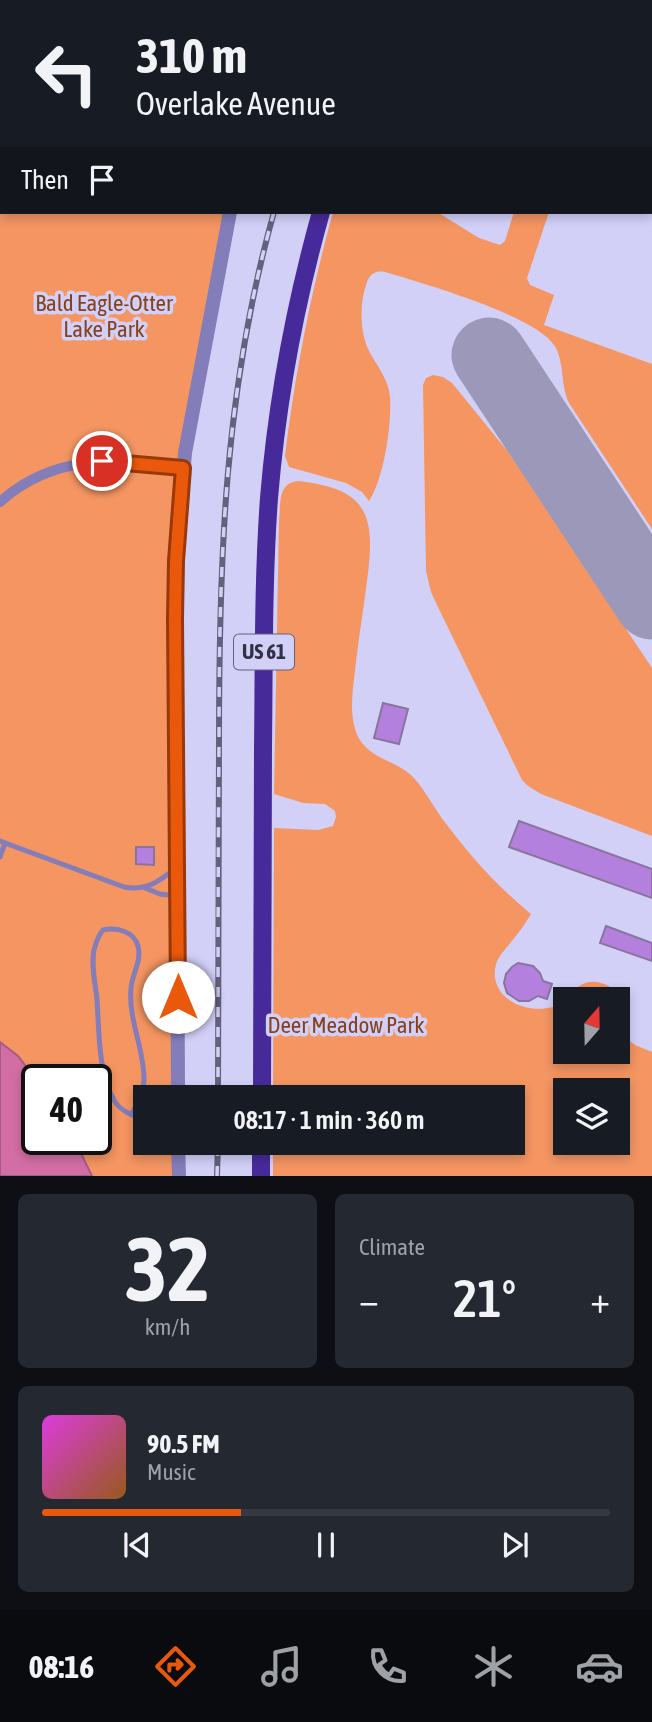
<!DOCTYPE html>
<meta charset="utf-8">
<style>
:root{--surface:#171b24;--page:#242831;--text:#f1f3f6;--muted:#9ea1a6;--line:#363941;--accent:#ea580c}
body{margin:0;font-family:"Asap Condensed",sans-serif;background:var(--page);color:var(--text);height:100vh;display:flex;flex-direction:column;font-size:26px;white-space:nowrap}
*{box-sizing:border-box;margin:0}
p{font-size:23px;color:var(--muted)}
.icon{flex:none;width:38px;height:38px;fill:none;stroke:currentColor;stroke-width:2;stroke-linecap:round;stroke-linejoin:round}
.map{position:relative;height:1176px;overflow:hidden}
.sheet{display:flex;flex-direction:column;gap:18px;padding:18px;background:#0d0f14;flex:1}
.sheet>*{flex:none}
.top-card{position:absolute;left:0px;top:0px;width:653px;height:214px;box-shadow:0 4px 10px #0003;background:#171b24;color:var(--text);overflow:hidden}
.needle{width:46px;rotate:20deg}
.controls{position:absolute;left:553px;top:987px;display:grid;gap:14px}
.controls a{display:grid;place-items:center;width:77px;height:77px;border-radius:0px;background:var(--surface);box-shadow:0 4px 10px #0003;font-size:35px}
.speed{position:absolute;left:21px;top:1064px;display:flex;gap:14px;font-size:35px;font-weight:700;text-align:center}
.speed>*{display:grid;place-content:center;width:91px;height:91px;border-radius:50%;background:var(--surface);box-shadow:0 4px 10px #0003;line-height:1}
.speed .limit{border:4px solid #111;border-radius:10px;background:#fff;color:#111}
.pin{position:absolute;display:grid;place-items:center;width:60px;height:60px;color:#fff;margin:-30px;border:4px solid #fff;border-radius:50%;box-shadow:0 2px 7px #0007}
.me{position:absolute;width:77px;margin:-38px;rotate:0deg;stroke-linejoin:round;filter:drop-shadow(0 0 5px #0008)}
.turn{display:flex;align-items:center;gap:24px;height:147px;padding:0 21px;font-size:32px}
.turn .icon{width:91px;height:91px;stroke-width:2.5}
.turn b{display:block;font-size:49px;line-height:60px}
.then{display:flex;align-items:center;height:66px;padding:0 21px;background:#0003;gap:14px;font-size:26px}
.big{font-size:52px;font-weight:600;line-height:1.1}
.sheet .tile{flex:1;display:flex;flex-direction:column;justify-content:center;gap:10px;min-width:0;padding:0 24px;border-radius:10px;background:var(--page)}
.sheet .dial{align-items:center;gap:0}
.dial b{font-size:91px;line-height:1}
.song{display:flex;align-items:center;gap:21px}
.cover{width:84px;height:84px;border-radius:10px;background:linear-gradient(135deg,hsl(300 70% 55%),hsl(30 70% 35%))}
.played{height:7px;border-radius:4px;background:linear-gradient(90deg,var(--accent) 35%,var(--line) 35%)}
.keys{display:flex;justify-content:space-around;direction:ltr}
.heat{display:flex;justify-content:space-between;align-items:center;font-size:38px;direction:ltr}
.sheet .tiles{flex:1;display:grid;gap:18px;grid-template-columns:1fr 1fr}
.tile:last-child{grid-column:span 2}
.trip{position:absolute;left:133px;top:1085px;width:392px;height:70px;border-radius:0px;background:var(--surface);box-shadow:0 4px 10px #0003;font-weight:600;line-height:70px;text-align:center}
.tab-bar{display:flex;height:112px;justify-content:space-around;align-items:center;background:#090b0e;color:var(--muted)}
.tab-bar .icon{width:49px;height:49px}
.tab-bar .current{color:var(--accent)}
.tab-bar b{font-size:32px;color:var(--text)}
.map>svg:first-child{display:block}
.green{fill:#f49562;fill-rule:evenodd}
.water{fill:#d36ea5;stroke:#a35c88;stroke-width:2}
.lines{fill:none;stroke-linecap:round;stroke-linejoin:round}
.runway{stroke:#9b98ba;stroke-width:75}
.building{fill:#b381dd;stroke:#8a749e;stroke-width:2}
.service{stroke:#837dba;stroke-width:5}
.minor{stroke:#837dba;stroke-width:10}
.tertiary{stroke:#837dba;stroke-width:14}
.primary{stroke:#472a9a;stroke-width:18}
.rail-casing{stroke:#63617b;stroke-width:6}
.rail{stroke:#d3d0f8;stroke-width:3.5;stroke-dasharray:10;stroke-linecap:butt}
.route-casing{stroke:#983908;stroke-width:18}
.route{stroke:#ea580c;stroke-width:12}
.labels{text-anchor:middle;stroke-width:7;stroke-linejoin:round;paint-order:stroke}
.shield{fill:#d3d0f8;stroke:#63617b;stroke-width:2}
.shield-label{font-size:21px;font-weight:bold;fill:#333145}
.park-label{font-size:23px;fill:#84421d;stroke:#d3d0f8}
</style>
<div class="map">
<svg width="652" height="1176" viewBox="0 0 652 1176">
<rect width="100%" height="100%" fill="#d3d0f8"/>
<!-- green -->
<path class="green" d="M0,0H298L2,2V212H230L181,484L178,1097H145V1143H178L179,1176H91L73,1139H96V1080H37V1085L0,1046Z
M333,212H437L479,238L500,245L505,241L514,212H549L527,278L530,285L554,295L544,325L652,364V529L569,403C560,385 565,361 554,345C534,315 422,283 385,272C374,270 369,275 366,285C359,306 360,334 370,353C378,367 389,381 390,397C392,423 384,479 369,501L362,492L346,483L289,467L285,456C295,373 311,292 333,212Z
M433,375L443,377L452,383L509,453L652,668V836L541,794L528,786L522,780L437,605L431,592L426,571L423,385L426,378Z
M298,481C375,489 375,522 366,589C362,619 357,649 354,679C352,696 350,715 356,732C366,759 395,759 413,777C426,791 435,810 447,825C472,858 499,888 531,914C526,922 521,930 515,937C508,947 500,953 496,964C486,1003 539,1020 565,1001V1052H618V999H567C572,994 576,987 583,984C596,977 620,988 624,1003C627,1013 622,1025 624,1036L635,1045L652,1052V1176H273V1143H513V1097H273L274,828L318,830L333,826L336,817L335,811L325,804L303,803L274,794L279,521C281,505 277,483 298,481ZM618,1090V1143H565V1090Z"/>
<!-- water -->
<path class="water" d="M0,1042L18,1056L37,1081V1139H74L92,1176H0Z"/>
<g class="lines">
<!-- runway -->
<path class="runway" d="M489,355L652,602"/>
</g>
<!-- building -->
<path class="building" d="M383,703L408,709L399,744L374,738Z
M519,821L652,869V898L509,847Z
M136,847H154V865L136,864Z
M606,926L652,943V961L600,943Z
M518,963L533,966L540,973L543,981L552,984L547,999L538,996L529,1001H519L507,993L504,983L506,974L512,967Z"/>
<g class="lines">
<!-- service -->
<path class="service" d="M651,112L652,109
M0,841L124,887C146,891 158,882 175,869
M0,857L5,843
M145,888L160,894L176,896
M132,1114C137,1103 144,1091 144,1079C144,1048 128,1019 131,988C132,974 142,961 138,946C134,931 116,927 103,930C98,936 96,942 94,950C91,966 95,982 97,999C99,1029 98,1073 114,1100C119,1110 134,1117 145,1119"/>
<!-- minor -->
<path class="minor" d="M648,0L652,1
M0,502C54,453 116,459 183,468"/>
<!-- tertiary -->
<path class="tertiary" d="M299,2V0
M178,1097L176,561L185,453L230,212
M178,1143L179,1176"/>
<!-- primary -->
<path class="primary" d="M400,2V0
M262,1097C262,981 262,864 263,747C264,664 263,581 269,498C277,401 295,305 321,212
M261,1176V1143"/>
<!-- rail casing -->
<g class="rail-casing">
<path id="rail" d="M349,2L350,0
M218,1097C218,979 218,861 219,742C219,559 224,390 274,212
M217,1176L218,1143"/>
</g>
<!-- rail -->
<use href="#rail" class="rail"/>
</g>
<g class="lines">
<!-- route casing -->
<g class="route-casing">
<path id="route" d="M102,461L183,468L176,561L175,618L178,997"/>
</g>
<!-- route -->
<use href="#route" class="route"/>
</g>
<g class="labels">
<!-- shield labels -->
<rect class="shield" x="234" y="634.5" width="60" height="35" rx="5"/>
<g class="shield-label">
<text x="264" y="659">US 61</text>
</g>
<!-- park labels -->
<g class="park-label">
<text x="104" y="311">Bald Eagle-Otter<tspan x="104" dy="26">Lake Park</tspan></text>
<text x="346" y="1033">Deer Meadow Park</text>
</g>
</g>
</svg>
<div class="controls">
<a><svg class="needle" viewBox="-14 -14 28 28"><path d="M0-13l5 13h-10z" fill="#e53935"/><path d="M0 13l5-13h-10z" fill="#9ea1a6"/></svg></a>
<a><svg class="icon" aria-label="layers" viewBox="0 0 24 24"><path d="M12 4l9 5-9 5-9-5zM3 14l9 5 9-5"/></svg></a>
</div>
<div class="speed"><div class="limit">40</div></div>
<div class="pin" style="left:102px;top:461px;background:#d93025"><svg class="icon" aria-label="arrive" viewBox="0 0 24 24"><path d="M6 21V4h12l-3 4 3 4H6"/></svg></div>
<svg class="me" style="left:178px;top:997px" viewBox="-20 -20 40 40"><circle r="19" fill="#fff"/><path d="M0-13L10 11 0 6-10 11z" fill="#ea580c"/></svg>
<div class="trip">08:17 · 1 min · 360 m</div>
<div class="top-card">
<div class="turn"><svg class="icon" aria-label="left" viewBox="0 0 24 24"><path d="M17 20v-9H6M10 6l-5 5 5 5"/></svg><div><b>310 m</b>Overlake Avenue</div></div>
<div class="then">Then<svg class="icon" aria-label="arrive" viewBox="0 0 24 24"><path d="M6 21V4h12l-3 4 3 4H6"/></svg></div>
</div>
</div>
<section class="sheet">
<div class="tiles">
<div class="tile dial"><b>32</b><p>km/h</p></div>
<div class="tile"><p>Climate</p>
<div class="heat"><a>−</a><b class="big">21°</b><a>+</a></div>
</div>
<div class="tile">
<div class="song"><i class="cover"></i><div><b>90.5 FM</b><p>Music</p></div></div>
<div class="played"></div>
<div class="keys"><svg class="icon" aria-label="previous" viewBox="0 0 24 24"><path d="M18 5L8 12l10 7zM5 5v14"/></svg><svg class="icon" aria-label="pause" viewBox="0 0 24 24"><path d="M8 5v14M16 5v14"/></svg><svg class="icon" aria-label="next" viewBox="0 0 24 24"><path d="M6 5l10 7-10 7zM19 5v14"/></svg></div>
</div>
</div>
</section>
<nav class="tab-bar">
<b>08:16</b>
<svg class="icon current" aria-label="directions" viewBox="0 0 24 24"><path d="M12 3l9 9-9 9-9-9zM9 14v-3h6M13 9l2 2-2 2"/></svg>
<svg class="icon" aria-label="music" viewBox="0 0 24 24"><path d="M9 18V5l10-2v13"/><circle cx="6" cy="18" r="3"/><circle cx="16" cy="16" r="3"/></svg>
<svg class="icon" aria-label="phone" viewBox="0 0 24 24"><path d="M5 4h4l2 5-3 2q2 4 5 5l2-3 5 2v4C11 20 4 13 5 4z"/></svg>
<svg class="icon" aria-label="climate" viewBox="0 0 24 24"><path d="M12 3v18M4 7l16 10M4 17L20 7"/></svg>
<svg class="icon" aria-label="car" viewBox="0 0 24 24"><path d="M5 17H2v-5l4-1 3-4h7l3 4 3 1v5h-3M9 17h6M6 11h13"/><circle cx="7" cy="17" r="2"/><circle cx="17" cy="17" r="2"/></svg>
</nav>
